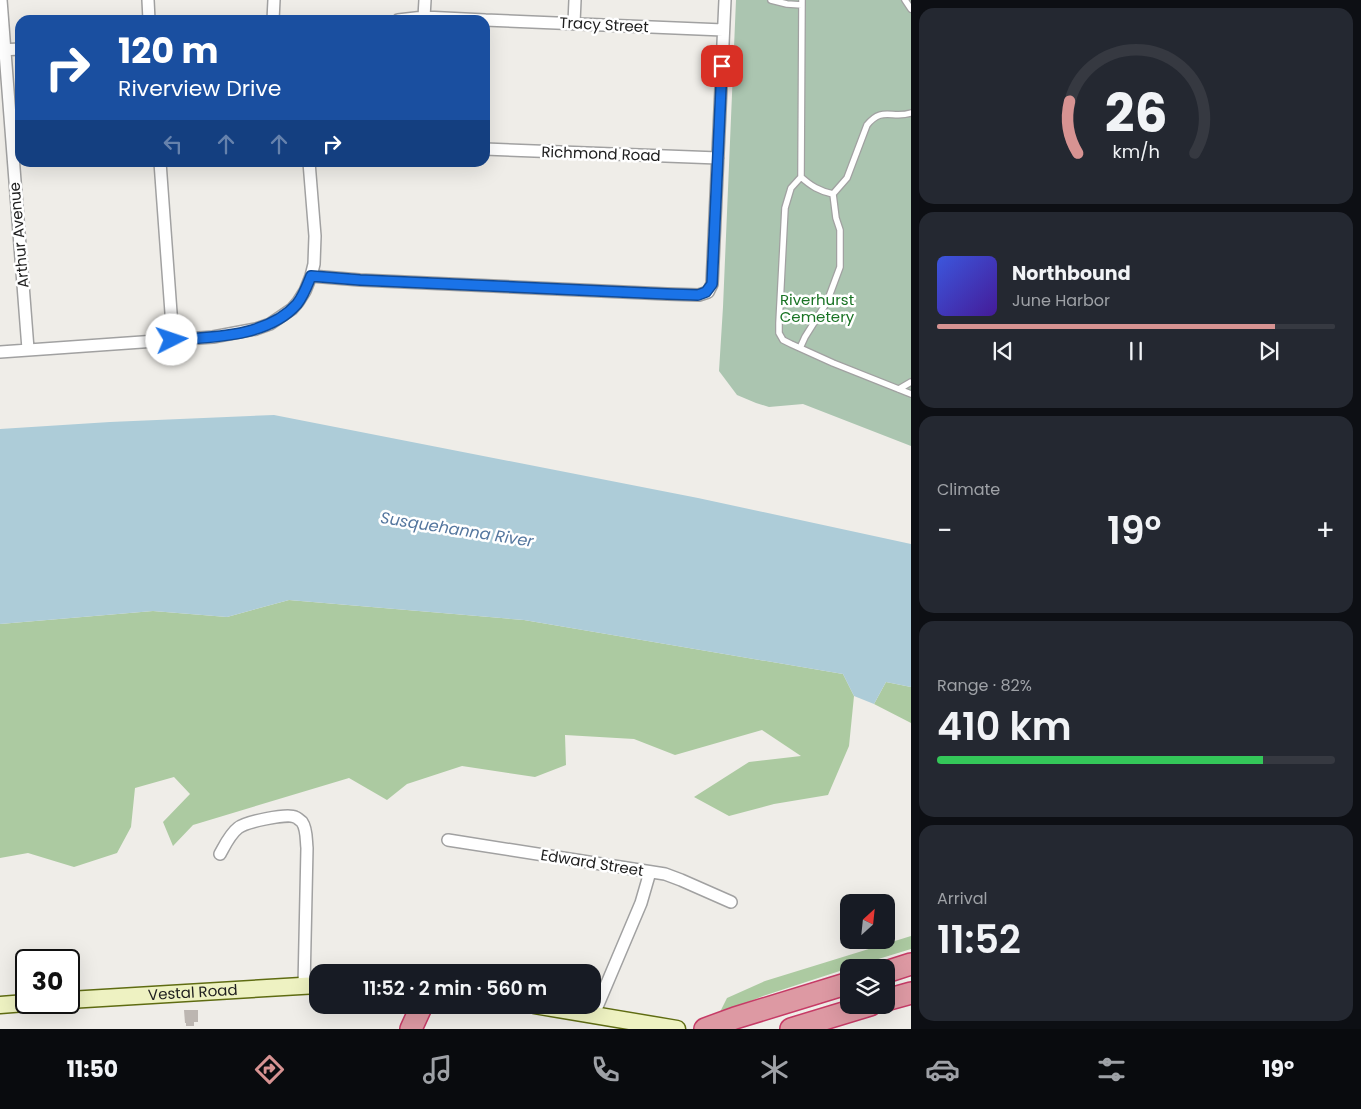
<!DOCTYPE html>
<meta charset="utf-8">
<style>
:root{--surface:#171b24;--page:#242831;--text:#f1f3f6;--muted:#9ea1a6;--line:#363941;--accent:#d79392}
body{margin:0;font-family:Poppins,sans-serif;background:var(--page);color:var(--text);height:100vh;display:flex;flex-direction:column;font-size:19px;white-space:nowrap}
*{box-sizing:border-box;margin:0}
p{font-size:16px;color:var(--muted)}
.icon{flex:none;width:28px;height:28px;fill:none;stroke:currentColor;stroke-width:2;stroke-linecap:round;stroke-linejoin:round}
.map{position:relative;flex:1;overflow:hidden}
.panel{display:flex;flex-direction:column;gap:8px;padding:8px;background:#0d0f14;width:450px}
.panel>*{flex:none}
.hud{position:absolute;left:15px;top:15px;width:475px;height:152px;border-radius:15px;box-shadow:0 5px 20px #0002;background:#1a4fa0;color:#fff;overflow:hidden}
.needle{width:32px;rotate:27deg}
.controls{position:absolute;left:840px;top:894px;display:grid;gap:10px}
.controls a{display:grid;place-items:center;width:55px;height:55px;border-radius:10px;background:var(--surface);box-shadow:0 5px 20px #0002;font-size:25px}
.speed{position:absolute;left:15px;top:949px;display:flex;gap:10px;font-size:25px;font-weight:700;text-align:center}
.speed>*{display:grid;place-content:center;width:65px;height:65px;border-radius:50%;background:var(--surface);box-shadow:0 5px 20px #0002;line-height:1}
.speed .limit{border:2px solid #111;border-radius:8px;background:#fff;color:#111}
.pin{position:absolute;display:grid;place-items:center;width:42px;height:42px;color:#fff;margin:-21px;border-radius:10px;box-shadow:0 2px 8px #0006}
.me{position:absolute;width:55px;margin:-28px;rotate:86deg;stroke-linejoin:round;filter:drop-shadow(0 0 4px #0008)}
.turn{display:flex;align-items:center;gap:18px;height:105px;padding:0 20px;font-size:22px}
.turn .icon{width:65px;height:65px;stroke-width:2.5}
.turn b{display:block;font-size:35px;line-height:42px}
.lanes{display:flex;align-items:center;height:48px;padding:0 20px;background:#0003;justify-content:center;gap:25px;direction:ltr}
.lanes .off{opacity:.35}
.big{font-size:38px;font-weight:600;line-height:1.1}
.panel .card{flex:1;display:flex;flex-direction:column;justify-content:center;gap:8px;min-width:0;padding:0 18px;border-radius:15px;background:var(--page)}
.panel .dial{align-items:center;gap:0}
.dial svg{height:130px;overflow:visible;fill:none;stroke:var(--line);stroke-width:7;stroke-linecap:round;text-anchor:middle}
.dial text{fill:var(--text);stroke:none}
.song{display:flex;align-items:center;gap:15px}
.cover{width:60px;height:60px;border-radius:8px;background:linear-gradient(135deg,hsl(230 70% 55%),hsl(260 70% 35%))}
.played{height:5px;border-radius:2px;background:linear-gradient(90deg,var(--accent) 85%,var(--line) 85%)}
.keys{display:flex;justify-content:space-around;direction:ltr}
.heat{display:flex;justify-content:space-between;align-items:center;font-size:28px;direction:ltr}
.charge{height:8px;border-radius:4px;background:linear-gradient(90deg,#34c759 82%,var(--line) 0)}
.trip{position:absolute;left:309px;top:964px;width:292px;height:50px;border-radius:15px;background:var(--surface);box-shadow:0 5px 20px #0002;font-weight:600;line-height:50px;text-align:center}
.dock{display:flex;height:80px;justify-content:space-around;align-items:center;background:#090b0e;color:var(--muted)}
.dock .icon{width:35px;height:35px}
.dock .active{color:var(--accent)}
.dock b{font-size:22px;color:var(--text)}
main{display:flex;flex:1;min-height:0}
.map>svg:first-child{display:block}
.forest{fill:#accaa1}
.cemetery{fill:#abc5b0}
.water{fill:#adccd8}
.building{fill:#bcb6b1}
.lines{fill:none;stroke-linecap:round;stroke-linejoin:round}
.lane-casing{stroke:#a1a1a1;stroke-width:8}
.street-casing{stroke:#a1a1a1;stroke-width:14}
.secondary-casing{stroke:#5f6c12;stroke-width:19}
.highway-casing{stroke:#c63b66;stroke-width:24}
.lane{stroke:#fff;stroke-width:5.5}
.street{stroke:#fff;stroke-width:11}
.secondary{stroke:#eef2c2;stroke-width:16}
.highway{stroke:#dd99a3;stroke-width:21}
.route-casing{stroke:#114b97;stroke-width:12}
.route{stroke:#1a73e8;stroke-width:9}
.labels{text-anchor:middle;stroke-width:5;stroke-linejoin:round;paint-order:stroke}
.street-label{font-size:15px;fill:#202020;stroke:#fff}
.park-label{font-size:15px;fill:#197324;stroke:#fff}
.water-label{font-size:16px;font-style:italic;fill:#54769e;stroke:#fff}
</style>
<main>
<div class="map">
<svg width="911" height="1029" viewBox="0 0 911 1029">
<rect width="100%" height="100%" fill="#efede8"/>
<!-- forest -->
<path class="forest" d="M289,600L524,620L843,674L854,696L849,746L828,795L774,804L729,816L694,797L749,762L801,756L762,730L675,755L634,739L565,735L566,765L535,777L462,766L407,784L387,800L349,778L193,825L173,846L163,822L190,794L174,777L135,788L131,827L117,853L74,867L28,853L0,858V624L153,611L227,617Z
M886,682L911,687V723L874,704Z
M911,936V949L849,968L763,996L719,1014L727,998L765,981Z"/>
<!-- cemetery -->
<path class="cemetery" d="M736,0H911V446L803,404L769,407L756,403L737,395L719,371L723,307Z"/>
<!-- water -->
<path class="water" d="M274,415L698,498L911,544V687L886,682L874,704L854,696L843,674L524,620L289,600L227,617L153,611L0,624V429L110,422Z"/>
<!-- building -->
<path class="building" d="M184,1010H198V1022H194V1026H186V1023H185Z"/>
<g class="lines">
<!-- lane casing -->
<g class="lane-casing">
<path id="lane" d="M771,0L787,4L802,5
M802,0L801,177C811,186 819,191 833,194L847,178L867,125C882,106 892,119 911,113
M905,0L911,9
M801,177L791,188L785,208L779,323V333L783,340L791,344L833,363L911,394
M800,348L805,337L827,302L840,267V230L836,218L833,194
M899,389L911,382"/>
</g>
<!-- street casing -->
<g class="street-casing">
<path id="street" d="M1,0L28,349
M148,0L149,20
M424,17L425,0
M273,20L274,0
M398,20L424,17L485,20
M485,20L723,30
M574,23L575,0
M0,50L20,49
M485,149L718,158
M160,162L173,340
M311,276L360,280L667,294L699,295L708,292L712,284L725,0
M0,352L213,337L256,329L270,324L292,309L298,302L305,291L311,276L314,264L315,236L309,162
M448,840L665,874L681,880L731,902
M220,854C225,845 230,834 238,828C245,822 287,813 295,817C296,817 301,821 302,822C307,829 306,840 307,848L304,986
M594,1014L641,903L650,872"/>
</g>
<!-- secondary casing -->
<g class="secondary-casing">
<g id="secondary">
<path id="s1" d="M69,1000L318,985"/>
<path d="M0,1005L38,1002"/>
<path d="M534,1005L677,1029"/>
</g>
</g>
<!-- highway casing -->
<g class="highway-casing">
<path id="highway" d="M886,972L911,964
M886,1000L911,993
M411,1029L422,1005
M705,1029L735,1018L849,983
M791,1029L870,1005"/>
</g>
<!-- lane -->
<use href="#lane" class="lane"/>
<!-- street -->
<use href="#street" class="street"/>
<!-- secondary -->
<use href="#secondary" class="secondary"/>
<!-- highway -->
<use href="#highway" class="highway"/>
</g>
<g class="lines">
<!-- route casing -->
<g class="route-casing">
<path id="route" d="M172,340C213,337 268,337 297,304C304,295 307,286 311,276L360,280L667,294L698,295L706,292L712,284L722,66"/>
</g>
<!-- route -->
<use href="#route" class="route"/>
</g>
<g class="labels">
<!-- street labels -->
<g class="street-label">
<text transform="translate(604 25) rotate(3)" y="5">Tracy Street</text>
<text transform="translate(601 154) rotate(2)" y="5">Richmond Road</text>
<text transform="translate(19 235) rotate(-95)" y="5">Arthur Avenue</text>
<text transform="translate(592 863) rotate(9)" y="5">Edward Street</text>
<text dy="5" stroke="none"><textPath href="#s1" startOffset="124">Vestal Road</textPath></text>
</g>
<!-- park labels -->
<g class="park-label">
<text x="817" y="305">Riverhurst<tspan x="817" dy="17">Cemetery</tspan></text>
</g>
<!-- water labels -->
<g class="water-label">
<text transform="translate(457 529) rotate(9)" y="6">Susquehanna River</text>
</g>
</g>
</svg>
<div class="controls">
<a><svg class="needle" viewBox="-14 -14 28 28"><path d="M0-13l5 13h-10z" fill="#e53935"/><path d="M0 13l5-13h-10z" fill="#9ea1a6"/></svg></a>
<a><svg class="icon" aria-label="layers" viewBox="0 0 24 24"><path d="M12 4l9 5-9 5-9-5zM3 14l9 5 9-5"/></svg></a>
</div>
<div class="speed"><div class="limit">30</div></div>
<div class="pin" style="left:722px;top:66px;background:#d93025"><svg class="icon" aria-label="arrive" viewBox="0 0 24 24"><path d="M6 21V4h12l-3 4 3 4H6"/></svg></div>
<svg class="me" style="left:172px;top:340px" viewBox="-20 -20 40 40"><circle r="19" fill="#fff"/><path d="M0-13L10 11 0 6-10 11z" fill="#1a73e8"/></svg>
<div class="trip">11:52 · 2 min · 560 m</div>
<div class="hud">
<div class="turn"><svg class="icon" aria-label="right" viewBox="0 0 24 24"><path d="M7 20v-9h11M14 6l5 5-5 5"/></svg><div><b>120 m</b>Riverview Drive</div></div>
<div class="lanes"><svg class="icon off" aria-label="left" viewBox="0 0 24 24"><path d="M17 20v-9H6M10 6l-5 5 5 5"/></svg><svg class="icon off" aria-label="ahead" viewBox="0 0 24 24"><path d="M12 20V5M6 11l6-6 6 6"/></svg><svg class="icon off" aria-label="ahead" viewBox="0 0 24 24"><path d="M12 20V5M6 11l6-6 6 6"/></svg><svg class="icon" aria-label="right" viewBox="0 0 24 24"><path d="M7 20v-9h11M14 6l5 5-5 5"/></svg></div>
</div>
</div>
<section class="panel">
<div class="card dial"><svg viewBox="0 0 100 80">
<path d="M14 69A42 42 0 1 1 86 69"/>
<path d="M14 69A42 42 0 0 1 9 37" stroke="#d79392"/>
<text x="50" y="56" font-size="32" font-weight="700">26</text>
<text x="50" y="72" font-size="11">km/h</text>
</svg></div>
<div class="card">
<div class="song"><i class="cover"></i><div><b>Northbound</b><p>June Harbor</p></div></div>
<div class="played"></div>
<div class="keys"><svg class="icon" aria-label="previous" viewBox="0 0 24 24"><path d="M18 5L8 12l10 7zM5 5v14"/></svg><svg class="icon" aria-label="pause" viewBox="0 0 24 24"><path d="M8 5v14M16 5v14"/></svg><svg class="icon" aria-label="next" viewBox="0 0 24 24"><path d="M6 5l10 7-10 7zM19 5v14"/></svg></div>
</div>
<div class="card"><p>Climate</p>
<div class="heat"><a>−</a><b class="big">19°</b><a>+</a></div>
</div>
<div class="card"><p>Range · 82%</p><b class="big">410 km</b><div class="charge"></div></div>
<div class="card"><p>Arrival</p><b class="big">11:52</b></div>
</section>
</main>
<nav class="dock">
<b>11:50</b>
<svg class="icon active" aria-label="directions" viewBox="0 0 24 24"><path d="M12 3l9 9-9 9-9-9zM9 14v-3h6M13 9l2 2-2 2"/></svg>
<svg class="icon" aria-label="music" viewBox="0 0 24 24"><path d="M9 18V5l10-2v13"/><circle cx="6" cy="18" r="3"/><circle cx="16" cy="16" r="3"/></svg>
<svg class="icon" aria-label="phone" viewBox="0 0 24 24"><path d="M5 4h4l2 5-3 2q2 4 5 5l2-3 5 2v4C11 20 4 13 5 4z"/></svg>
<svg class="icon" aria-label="climate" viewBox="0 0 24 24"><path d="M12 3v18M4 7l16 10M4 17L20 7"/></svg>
<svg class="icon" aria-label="car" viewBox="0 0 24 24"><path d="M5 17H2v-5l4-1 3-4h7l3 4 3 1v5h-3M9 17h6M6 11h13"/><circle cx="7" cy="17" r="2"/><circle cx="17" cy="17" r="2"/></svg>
<svg class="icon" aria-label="filters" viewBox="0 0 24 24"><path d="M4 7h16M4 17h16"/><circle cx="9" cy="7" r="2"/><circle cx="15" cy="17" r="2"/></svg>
<b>19°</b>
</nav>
